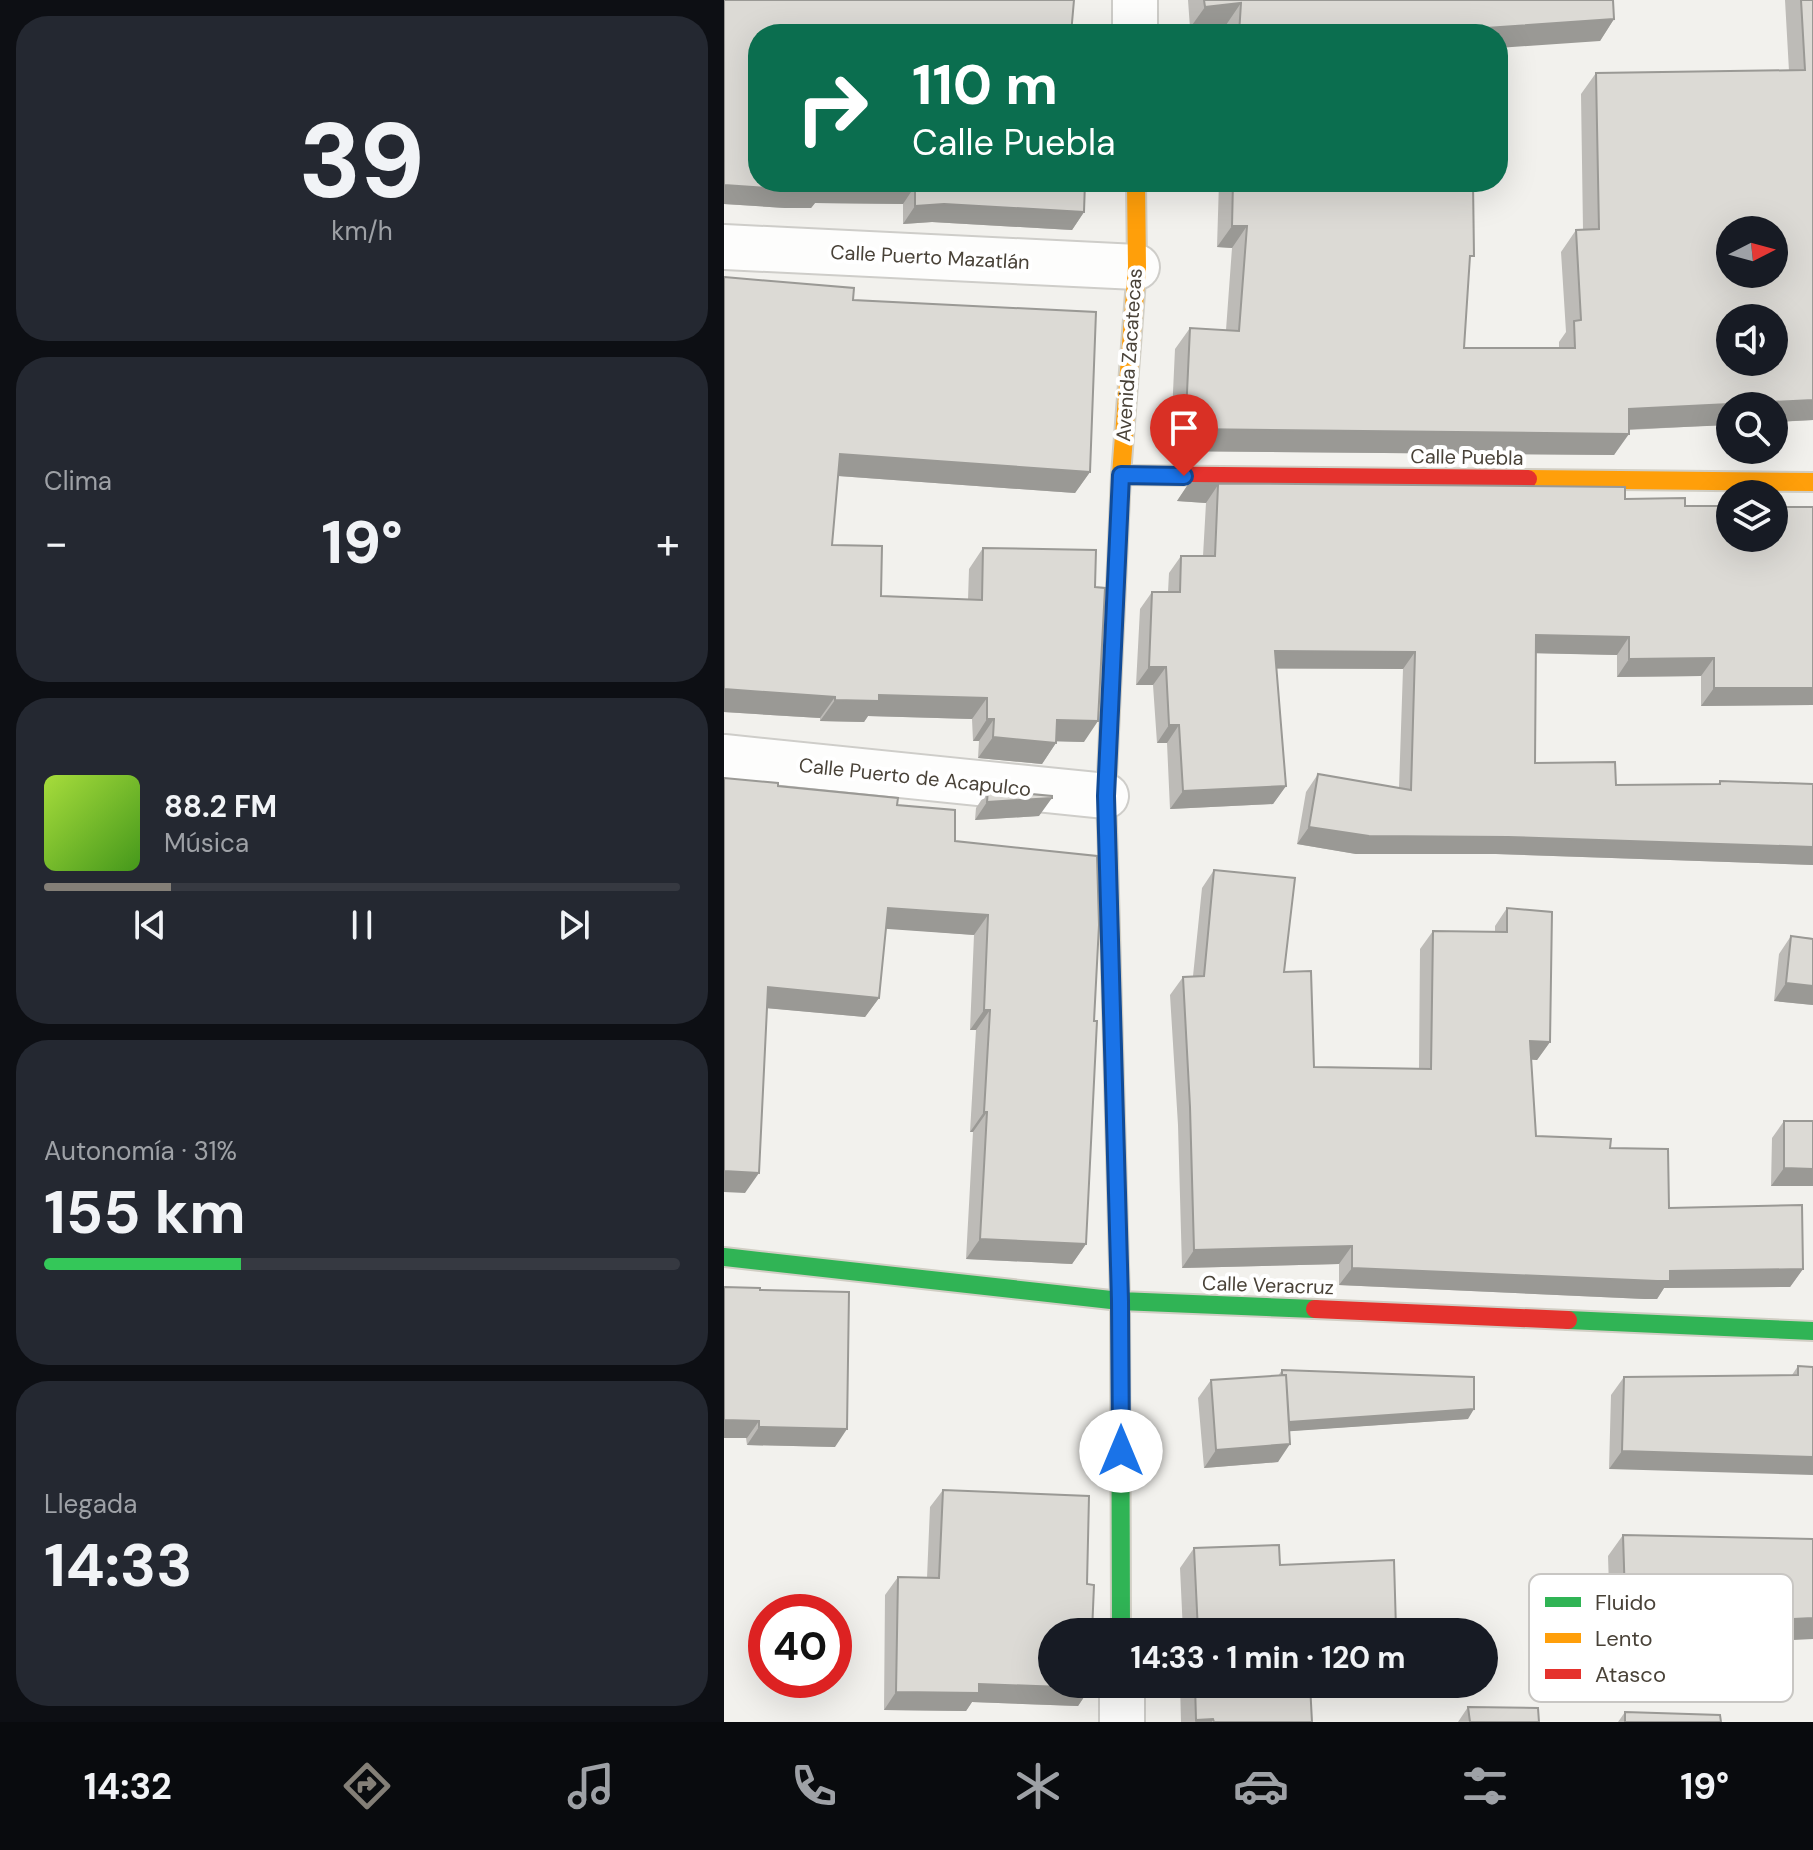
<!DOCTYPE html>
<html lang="es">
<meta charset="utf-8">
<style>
:root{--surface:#171b24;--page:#242831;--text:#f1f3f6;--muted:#9ea1a6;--line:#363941;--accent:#847f77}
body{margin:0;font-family:"DM Sans",sans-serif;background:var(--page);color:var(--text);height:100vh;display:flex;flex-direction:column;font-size:30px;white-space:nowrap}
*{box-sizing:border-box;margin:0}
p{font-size:26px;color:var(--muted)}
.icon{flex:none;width:44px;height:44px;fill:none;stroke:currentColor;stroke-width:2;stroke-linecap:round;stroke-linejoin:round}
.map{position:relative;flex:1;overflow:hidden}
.drawer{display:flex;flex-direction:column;gap:16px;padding:16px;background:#0d0f14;width:724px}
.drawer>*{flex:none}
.top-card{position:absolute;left:24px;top:24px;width:760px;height:168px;border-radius:32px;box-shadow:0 8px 32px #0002;background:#0b6e4f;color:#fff;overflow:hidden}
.needle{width:52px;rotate:84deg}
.tools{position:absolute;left:992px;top:216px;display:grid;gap:16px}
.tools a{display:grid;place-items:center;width:72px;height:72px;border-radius:50%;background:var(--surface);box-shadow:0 8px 32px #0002;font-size:40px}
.speed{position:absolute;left:24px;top:1594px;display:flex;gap:16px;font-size:40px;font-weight:700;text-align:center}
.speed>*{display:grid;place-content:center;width:104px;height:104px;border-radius:50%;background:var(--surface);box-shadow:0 8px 32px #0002;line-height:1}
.speed .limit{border:12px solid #d22;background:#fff;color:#111}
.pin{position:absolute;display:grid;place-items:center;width:68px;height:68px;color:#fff;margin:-82px -34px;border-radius:50% 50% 50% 0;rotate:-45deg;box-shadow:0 0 8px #0007}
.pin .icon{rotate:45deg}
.me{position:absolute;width:88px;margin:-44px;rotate:0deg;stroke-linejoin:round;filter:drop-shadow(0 0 6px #0008)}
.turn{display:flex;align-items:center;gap:28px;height:168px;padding:0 32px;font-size:36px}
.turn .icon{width:104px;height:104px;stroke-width:2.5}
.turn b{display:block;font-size:56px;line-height:68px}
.big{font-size:60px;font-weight:700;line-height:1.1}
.drawer .card{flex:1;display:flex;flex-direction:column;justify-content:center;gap:12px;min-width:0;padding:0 28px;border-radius:32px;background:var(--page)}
.drawer .dial{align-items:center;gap:0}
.dial b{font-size:104px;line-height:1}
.song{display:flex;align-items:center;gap:24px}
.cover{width:96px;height:96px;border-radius:12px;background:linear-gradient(135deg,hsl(80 70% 55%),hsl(100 70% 35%))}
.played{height:8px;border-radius:4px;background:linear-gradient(90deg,var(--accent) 20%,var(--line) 20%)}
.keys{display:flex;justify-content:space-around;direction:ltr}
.heat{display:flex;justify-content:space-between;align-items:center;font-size:44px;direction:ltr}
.charge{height:12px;border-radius:6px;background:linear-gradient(90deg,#34c759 31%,var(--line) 0)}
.trip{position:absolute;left:314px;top:1618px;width:460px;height:80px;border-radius:40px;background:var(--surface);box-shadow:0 8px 32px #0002;font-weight:700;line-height:80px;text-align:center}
.menu{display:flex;height:128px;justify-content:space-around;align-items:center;background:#090b0e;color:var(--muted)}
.menu .icon{width:56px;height:56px}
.menu .active{color:var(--accent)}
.menu b{font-size:36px;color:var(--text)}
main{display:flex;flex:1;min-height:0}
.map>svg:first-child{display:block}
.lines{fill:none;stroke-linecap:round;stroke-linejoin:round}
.street-casing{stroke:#cecdc9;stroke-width:48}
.fast-casing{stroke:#d1cec4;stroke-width:22}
.slow-casing{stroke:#d1cec4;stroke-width:22}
.jam-casing{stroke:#d1cec4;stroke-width:22}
.street{stroke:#fdfdfc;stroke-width:44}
.fast{stroke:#30b455;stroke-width:18}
.slow{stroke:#ff9f0a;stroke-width:18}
.jam{stroke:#e5322d;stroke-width:18}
.wall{fill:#bdbbb7}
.shaded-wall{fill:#9a9995}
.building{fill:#dcdad5;stroke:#9a9995;stroke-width:2;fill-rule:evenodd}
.route-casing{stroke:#114b97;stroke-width:20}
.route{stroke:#1a73e8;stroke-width:14}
.labels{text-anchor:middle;stroke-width:8;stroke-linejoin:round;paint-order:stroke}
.street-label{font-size:20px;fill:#494238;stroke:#fff}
.key{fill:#fff;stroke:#c8c6c3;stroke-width:2}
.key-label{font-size:22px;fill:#494238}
</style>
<main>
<section class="drawer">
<div class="card dial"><b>39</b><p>km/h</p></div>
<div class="card"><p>Clima</p>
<div class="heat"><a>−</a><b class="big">19°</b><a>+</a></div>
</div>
<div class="card">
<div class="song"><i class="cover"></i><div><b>88.2 FM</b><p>Música</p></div></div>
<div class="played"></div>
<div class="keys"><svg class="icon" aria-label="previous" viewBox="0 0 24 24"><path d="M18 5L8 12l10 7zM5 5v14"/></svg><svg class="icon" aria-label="pause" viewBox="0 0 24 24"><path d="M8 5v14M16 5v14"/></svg><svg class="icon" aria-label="next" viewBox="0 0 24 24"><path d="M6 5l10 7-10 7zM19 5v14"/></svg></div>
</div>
<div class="card"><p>Autonomía · 31%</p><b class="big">155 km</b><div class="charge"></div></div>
<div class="card"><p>Llegada</p><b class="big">14:33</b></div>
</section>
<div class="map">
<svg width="1089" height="1722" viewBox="0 0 1089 1722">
<rect width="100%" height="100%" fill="#f2f1ed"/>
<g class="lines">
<!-- street casing -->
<g class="street-casing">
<path id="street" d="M411,0V34
M0,247L413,267
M0,757L382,796
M398,1684V1722"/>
</g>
<!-- fast casing -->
<g class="fast-casing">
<path id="fast" d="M384,856L396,1301L397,1632
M0,1257L396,1301L591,1309
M844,1320L1089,1331"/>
</g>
<!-- slow casing -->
<g class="slow-casing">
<path id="slow" d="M804,479L1089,482
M392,586L397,475L413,267L412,182"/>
</g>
<!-- jam casing -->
<g class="jam-casing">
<path id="jam" d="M397,475L804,479
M384,856L382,796L392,586
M591,1309L844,1320"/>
</g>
<!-- street -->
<use href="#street" class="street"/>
<!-- fast -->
<use href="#fast" class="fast"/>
<!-- slow -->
<use href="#slow" class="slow"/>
<!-- jam -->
<use href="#jam" class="jam"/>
</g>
<!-- wall -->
<path class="wall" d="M0,0L34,34L361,182L360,212L348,230L208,222L179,224V204L91,203L87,208H61L0,204Z
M464,0H889L890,19L876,41L774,34H501L502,25L466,28Z
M1061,0H1089V420L905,430L890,455L448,451L447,435L451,349L466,328L502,330L508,248L493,247L495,182H749L740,348H835V342L842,332L837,252L852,230H859L857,94L872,73L1065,71Z
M0,277L129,300L366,472L351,493L114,476L108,545L157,596L244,600L245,569L259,548L360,742L333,741L318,764L254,758L255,741H249L248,719L144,716L140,722L96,721V718L0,712Z
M465,483L901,499L961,506L1089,705L977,706V676L893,677V655L812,653L811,763L892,785L994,784L996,781L1089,784V865L772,854H632L573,844L582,792L594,774L675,788L679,669H552L562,786L549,804L446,809L443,743H433L429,685H412L416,609L428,592H444L445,573L457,556H479L482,503L453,501Z
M54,786L173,805L231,841L370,1021L362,1244L348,1264L242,1259L249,1132H246L252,1030H246L250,935L162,928L155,998L141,1017L43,1008L21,1193Z
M264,790L315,816L251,820L252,808Z
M490,870L560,972L590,1067L695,1068L696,949L709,931L771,932V926L783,908L826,1042L813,1060L807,1059L812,1136L886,1148L945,1208L1079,1269L1066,1287L940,1288L933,1299H921L615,1285V1264L458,1268L454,1125L446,995L459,977L469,976L478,888Z
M1067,936L1089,938V1005L1050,1001L1055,954Z
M1060,1121L1089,1186H1047L1048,1138Z
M0,1287L111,1447L23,1445Z
M1074,1366L1089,1367L885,1469L887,1395L900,1377L1068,1375Z
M558,1370L744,1419L565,1431L554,1462L480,1468L474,1398L487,1380L554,1376Z
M219,1490L363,1584L366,1688L354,1706L248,1702L242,1711L160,1710L161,1595L174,1577L203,1578L206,1507Z
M899,1535L1089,1539L887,1649L884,1556Z
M470,1548L556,1565L670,1632H459L456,1568Z
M456,1684H586L588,1722H457Z
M744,1707L815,1722H734Z
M901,1712L997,1722H894Z"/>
<!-- shaded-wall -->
<path class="shaded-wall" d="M517,3L502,25L466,28L481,7Z
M890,19L876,41L774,48V34H744L748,29Z
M0,185H100L191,186L179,204L91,203L87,208H61L0,204Z
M220,204L360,212L348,230L208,222L179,224L191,206Z
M508,226H523L508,248L493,247Z
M1089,400V420L1050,422V406H1006V425L890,430L905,409Z
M463,429L905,434L890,455L448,451Z
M116,454L366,472L351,493L101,475Z
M465,483L494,485L482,503L453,501Z
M812,635L905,637L893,655L799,653Z
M551,651L691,652L679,669L538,668Z
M990,658L977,676L893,677L905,659Z
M425,667H442L429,685H412Z
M990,688H1089V705L977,706Z
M0,689L111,697L96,718L0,712Z
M155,695L263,698L248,719L144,716L140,722L96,721L111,700Z
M263,719H270L255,741H249Z
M333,720L374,721L360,742L319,741Z
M445,725H455L443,743H433Z
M269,737L332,743L318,764L254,758Z
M562,786L549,804L446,809L459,791Z
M328,798L315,816L251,820L263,802Z
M585,827L784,837L1089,847V865L772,854H632L573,844Z
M164,908L264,915L250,935L150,928Z
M1062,983L1089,986V1005L1050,1001Z
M44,987L155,998L141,1017L30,1007Z
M260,1010H266L252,1030H246Z
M806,1041L826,1042L813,1060L793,1059Z
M260,1112H263L249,1132H246Z
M1060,1168L1089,1169V1186H1047Z
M0,1171L35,1173L21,1193L0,1192Z
M256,1239L362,1244L348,1264L242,1259Z
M628,1246L615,1264L458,1268L470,1250Z
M628,1268L946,1271L1079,1269L1066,1287L940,1288L933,1299H921L615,1285Z
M750,1409L744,1419L555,1432L562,1422Z
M0,1420L35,1421L23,1438H0Z
M35,1427L123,1429L111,1447L23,1445Z
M566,1444L554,1462L480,1468L492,1450Z
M898,1451L1089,1457V1475L885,1469Z
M1089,1618V1639L887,1649L902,1628Z
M672,1629L670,1632H601Z
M255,1684L366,1688L354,1706L248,1702L242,1711L160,1710L172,1692Z
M489,1719L488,1722H471L472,1720Z"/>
<!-- building -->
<path class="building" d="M0,0H350L347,34H34V182H361L360,212L220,204L191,206V186L100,185V190H73L0,185Z
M480,0H889L890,19L748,29V34H515L517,3L481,7Z
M1077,0H1089V400L905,409V434L463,429L462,414L466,328L515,331L523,226H508L509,182H749L750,256H746L740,348H851L850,321L857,320L852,230L875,229L872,73L1081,70ZM1006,230H1050V274H1006ZM1006,318H1050V362H1006Z
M0,277L130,288L129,300L372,312L366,472L116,454L108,545L158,546L157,596L258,600L259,548L372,550L371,587L381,588L374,721L333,720L332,743L269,737L270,719H263V698L155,695V701L111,700V697L0,689Z
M465,483L901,487V499L961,498V506H1006V538H1050V507H1089V688H990V658L905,659V637L812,635L811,763L891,762L892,785L996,784V781L1089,784V847L784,837L645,836L585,827L594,774L687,790L691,652L551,651L562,786L459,791L455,725H445L442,667H425L428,592H456L457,556H491L494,485Z
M0,778L54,783V786L174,798L173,805L231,810V841L373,856L375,925L370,1021H373L362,1244L256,1239L263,1112H260L266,1010H260L264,915L164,908L155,998L44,987L35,1173L0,1171Z
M264,790L328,796V798L263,802Z
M490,870L571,878L560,972L587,971L590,1067L707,1069L709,931L783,932V908L828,912L826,1042L806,1041L812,1136L887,1139L886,1148L944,1149L945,1208L1078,1205L1079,1269L946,1271V1281H933L628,1268V1246L470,1250L466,1107L459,977L480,976Z
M1067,936L1089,939V986L1062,983Z
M1060,1121H1089V1169L1060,1168Z
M0,1287L36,1288V1290L125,1292L123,1429L35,1427V1421L0,1420Z
M1074,1366L1089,1367V1457L898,1451L900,1377L1074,1375Z
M558,1370L750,1377V1409L565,1422L562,1375H558Z
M562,1375L566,1444L492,1450L487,1380Z
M219,1490L365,1496L363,1584L370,1585L368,1632H328V1684H367L366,1688L255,1684V1693L172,1692L174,1577L215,1578Z
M899,1535L1089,1539V1618L902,1628Z
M555,1545L556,1565L670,1560L672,1629L601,1632H474L470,1548Z
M471,1684H586L588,1722H490L489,1719L472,1720Z
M744,1707L814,1708L815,1722H746Z
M901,1712L996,1715L997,1722H901Z"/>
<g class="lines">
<!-- route casing -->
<g class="route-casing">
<path id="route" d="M397,1451L396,1301L382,796L397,475L460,476"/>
</g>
<!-- route -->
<use href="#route" class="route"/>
</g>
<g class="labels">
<!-- street labels -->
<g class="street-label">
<text transform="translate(206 257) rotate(3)" y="7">Calle Puerto Mazatlán</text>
<text transform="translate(405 355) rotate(-86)" y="7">Avenida Zacatecas</text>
<text transform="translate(743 457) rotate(1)" y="7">Calle Puebla</text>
<text transform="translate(191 777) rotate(6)" y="7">Calle Puerto de Acapulco</text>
<text transform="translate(544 1285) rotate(2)" y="7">Calle Veracruz</text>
</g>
</g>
<!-- legend -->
<rect x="805" y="1574" width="264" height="128" rx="12" class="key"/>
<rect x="821" y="1597" width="36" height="10" fill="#30b455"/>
<rect x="821" y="1633" width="36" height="10" fill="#ff9f0a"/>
<rect x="821" y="1669" width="36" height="10" fill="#e5322d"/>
<g class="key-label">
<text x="871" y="1610">Fluido</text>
<text x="871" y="1646">Lento</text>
<text x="871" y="1682">Atasco</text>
</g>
</svg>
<div class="tools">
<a><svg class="needle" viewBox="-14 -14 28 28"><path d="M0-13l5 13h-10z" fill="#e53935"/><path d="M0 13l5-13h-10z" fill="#9ea1a6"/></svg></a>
<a><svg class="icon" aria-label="sound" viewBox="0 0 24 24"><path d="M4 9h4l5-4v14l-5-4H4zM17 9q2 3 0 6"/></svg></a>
<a><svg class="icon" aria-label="search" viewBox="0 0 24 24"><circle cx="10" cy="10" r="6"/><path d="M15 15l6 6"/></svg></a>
<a><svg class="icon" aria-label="layers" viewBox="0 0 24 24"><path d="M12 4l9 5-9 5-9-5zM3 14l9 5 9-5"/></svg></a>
</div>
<div class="speed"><div class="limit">40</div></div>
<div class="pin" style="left:460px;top:476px;background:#d93025"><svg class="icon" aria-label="arrive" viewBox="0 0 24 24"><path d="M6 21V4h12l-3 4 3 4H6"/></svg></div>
<svg class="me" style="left:397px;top:1451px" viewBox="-20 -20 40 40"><circle r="19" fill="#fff"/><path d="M0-13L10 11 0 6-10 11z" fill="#1a73e8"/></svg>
<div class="trip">14:33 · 1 min · 120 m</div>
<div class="top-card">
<div class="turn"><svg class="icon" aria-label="right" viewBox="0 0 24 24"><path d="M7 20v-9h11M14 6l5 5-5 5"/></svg><div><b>110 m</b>Calle Puebla</div></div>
</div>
</div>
</main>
<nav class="menu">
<b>14:32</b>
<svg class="icon active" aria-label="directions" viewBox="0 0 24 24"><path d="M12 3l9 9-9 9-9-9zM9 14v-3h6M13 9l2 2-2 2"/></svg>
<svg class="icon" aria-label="music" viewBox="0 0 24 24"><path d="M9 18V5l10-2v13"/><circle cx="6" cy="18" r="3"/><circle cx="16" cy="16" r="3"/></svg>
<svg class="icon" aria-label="phone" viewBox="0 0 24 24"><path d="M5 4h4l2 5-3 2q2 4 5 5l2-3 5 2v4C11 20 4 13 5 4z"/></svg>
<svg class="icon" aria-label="climate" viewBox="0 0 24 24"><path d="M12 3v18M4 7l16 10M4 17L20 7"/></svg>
<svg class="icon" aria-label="car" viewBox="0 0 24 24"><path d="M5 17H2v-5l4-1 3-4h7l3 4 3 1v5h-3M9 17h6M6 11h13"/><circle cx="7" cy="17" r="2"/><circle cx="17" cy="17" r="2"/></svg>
<svg class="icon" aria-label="filters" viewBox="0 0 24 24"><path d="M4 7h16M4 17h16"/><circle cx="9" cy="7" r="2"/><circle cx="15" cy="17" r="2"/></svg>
<b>19°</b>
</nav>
